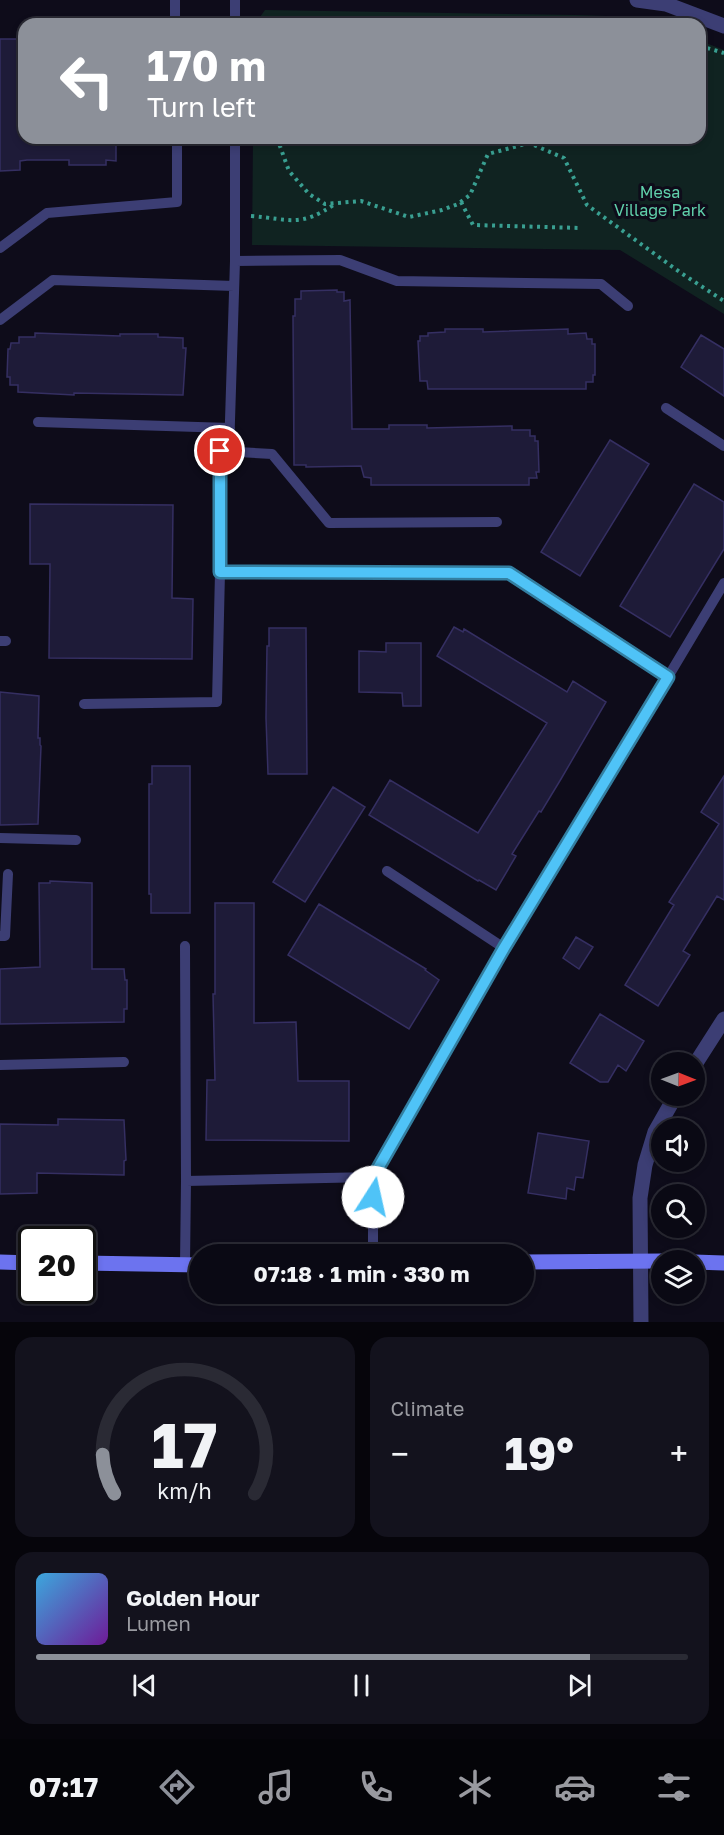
<!DOCTYPE html>
<meta charset="utf-8">
<style>
:root{--surface:#0a0914;--page:#13121d;--text:#f1f3f6;--muted:#999aa0;--line:#2a2a34;--accent:#8c9099}
body{margin:0;font-family:"Golos Text",sans-serif;background:var(--page);color:var(--text);height:100vh;display:flex;flex-direction:column;font-size:22px;white-space:nowrap}
*{box-sizing:border-box;margin:0}
p{font-size:20px;color:var(--muted)}
.icon{flex:none;width:33px;height:33px;fill:none;stroke:currentColor;stroke-width:2;stroke-linecap:round;stroke-linejoin:round}
.map{position:relative;height:1322px;overflow:hidden}
.drawer{display:flex;flex-direction:column;gap:15px;padding:15px;background:#06050b;flex:1}
.drawer>*{flex:none}
.banner{position:absolute;left:18px;top:18px;width:688px;height:126px;border-radius:18px;box-shadow:0 3px 9px #0003,0 0 0 2px var(--line);background:#8c9099;color:#fff;overflow:hidden}
.needle{width:39px;rotate:91deg}
.tools{position:absolute;left:651px;top:1052px;display:grid;gap:12px}
.tools a{display:grid;place-items:center;width:54px;height:54px;border-radius:50%;background:var(--surface);box-shadow:0 3px 9px #0003,0 0 0 2px var(--line);font-size:30px}
.speed{position:absolute;left:18px;top:1226px;display:flex;gap:12px;font-size:30px;font-weight:700;text-align:center}
.speed>*{display:grid;place-content:center;width:78px;height:78px;border-radius:50%;background:var(--surface);box-shadow:0 3px 9px #0003,0 0 0 2px var(--line);line-height:1}
.speed .limit{border:3px solid #111;border-radius:9px;background:#fff;color:#111}
.pin{position:absolute;display:grid;place-items:center;width:51px;height:51px;color:#fff;margin:-26px;border:3px solid #fff;border-radius:50%;box-shadow:0 2px 6px #0007}
.me{position:absolute;width:66px;margin:-33px;rotate:10deg;stroke-linejoin:round;filter:drop-shadow(0 0 4px #0008)}
.turn{display:flex;align-items:center;gap:21px;height:126px;padding:0 30px;font-size:27px}
.turn .icon{width:78px;height:78px;stroke-width:2.5}
.turn b{display:block;font-size:42px;line-height:51px}
.big{font-size:45px;font-weight:700;line-height:1.1}
.drawer .card{flex:1;display:flex;flex-direction:column;justify-content:center;gap:9px;min-width:0;padding:0 21px;border-radius:18px;background:var(--page)}
.drawer .dial{align-items:center;gap:0}
.dial svg{height:156px;overflow:visible;fill:none;stroke:var(--line);stroke-width:7;stroke-linecap:round;text-anchor:middle}
.dial text{fill:var(--text);stroke:none}
.song{display:flex;align-items:center;gap:18px}
.cover{width:72px;height:72px;border-radius:9px;background:linear-gradient(135deg,hsl(200 70% 55%),hsl(280 70% 35%))}
.played{height:6px;border-radius:3px;background:linear-gradient(90deg,var(--accent) 85%,var(--line) 85%)}
.keys{display:flex;justify-content:space-around;direction:ltr}
.heat{display:flex;justify-content:space-between;align-items:center;font-size:33px;direction:ltr}
.drawer .tiles{flex:1;display:grid;gap:15px;grid-template-columns:1fr 1fr}
.card:last-child{grid-column:span 2}
.trip{position:absolute;left:189px;top:1244px;width:345px;height:60px;border-radius:30px;background:var(--surface);box-shadow:0 3px 9px #0003,0 0 0 2px var(--line);font-weight:700;line-height:60px;text-align:center}
.tabs{display:flex;height:96px;justify-content:space-around;align-items:center;background:#040408;color:var(--muted)}
.tabs .icon{width:42px;height:42px}
.tabs .on{color:var(--accent)}
.tabs b{font-size:27px;color:var(--text)}
.map>svg:first-child{display:block}
.green{fill:#102321}
.building{fill:#1e1b38;stroke:#352f62;stroke-width:1.5}
.lines{fill:none;stroke-linecap:round;stroke-linejoin:round}
.path{stroke:#399f91;stroke-width:4;stroke-dasharray:3 4.5;stroke-linecap:butt}
.service{stroke:#3c3e74;stroke-width:10}
.minor{stroke:#3c3e74;stroke-width:15}
.secondary{stroke:#6c73ef;stroke-width:15}
.route-casing{stroke:#337fa1;stroke-width:15}
.route{stroke:#4fc3f7;stroke-width:10}
.labels{text-anchor:middle;stroke-width:6;stroke-linejoin:round;paint-order:stroke}
.park-label{font-size:16px;fill:#60d0ab;stroke:#0e0c1a}
</style>
<div class="map">
<svg width="724" height="1322" viewBox="0 0 724 1322">
<rect width="100%" height="100%" fill="#0e0c1a"/>
<!-- green -->
<path class="green" d="M265,10L576,15L607,16L644,24H255Z
M701,41L724,50V314L620,250L252,245L253,138H700Z"/>
<!-- building -->
<path class="building" d="M0,39H17L18,85H24V138H116V161L106,160V165H69V160H27L20,161V170L0,171Z
M337,290V292H344V301L350,300L352,429H389V425H427V428L512,426V430H530V436H535V441H538L539,472H536L537,478H529V485H371V478L364,477L361,466L306,467V465H294L293,316H295V299H301V291Z
M445,329H483V332L568,329V334L586,333L587,339H592V344H595V375H593V382H586V389H428L427,381H420L418,341H420V336H428V333L445,332Z
M35,333L120,336V334H158V337L183,338V348H186L183,395L74,393V395L18,392V385H10V377H7L8,349H10L11,343H19V337H35Z
M701,335L724,349V396L681,367Z
M610,440L649,464L580,576L541,552Z
M694,484L724,502V549L670,637L620,606Z
M30,504L173,505L172,598L193,599L192,659L49,658L50,564H30Z
M454,627L463,632L464,629L567,692L573,681L606,702L561,779L541,812L539,811L512,854L516,856L496,890L479,880L478,881L369,815L390,780L478,833L547,723L437,656Z
M269,628H306L307,774H268L266,718L267,646H269Z
M386,643H421V706H403L402,693L359,692V651L386,652Z
M0,692L39,696L38,738H40V745L41,746L38,824L0,825Z
M152,766H190V913H151V894H149V784H152Z
M724,776V900L717,896L683,951L690,955L658,1006L625,985L674,905L669,902L719,824L701,812Z
M333,787L365,807L305,902L273,882Z
M50,881L92,883V969H124L125,980H127V1009H124V1022L0,1024V969L40,967L39,883H50Z
M215,903H254V1023L296,1022L298,1081H349V1141L206,1140L207,1080H215L213,994H215Z
M319,904L426,969L425,970L439,980L409,1029L288,955Z
M576,937L593,947L579,969L563,958Z
M600,1014L644,1041L626,1071L618,1065L608,1082H600L570,1063Z
M58,1119L124,1120L126,1160L124,1161V1175L37,1173V1193L0,1194V1124L58,1125Z
M538,1133L589,1141L583,1178L576,1177L574,1190L567,1188L566,1199L528,1193Z"/>
<g class="lines">
<!-- path -->
<path class="path" d="M267,24L270,20L286,18L351,21L361,24
M700,46L724,53
M277,138L289,171L309,194L325,204L361,201L409,217L442,210L458,204L470,195L488,154L529,143L564,158L587,205L681,273L724,301
M461,202L473,225L581,228
M251,216C291,219 299,228 335,204"/>
<!-- service -->
<path class="service" d="M175,0V24
M235,24V0
M0,248L47,213L177,202V138
M235,261V138
M0,320L53,280L234,286
M666,408L724,446
M38,422L230,428
M229,452L235,261L340,260L397,281L601,284L628,306
M220,572V451L272,454L329,523L497,522
M0,641H6
M668,677L724,583
M84,704L217,702L220,572L509,573L668,677L504,948
M0,838L76,840
M0,936H5L8,874
M0,1065L124,1062
M373,1177L504,948L387,871
M186,1181L373,1177V1254
M185,1264L186,1181L185,946"/>
<!-- minor -->
<path class="minor" d="M637,0L666,4L724,26
M694,1066L724,1019
M641,1322L640,1198L645,1165L655,1132L676,1095"/>
<!-- secondary -->
<path class="secondary" d="M0,1262L32,1263
M524,1262L662,1261
M694,1262L724,1263
M82,1263L200,1265"/>
</g>
<g class="lines">
<!-- route casing -->
<g class="route-casing">
<path id="route" d="M220,451V572L509,573L668,677L504,948L373,1177V1197"/>
</g>
<!-- route -->
<use href="#route" class="route"/>
</g>
<g class="labels">
<!-- park labels -->
<g class="park-label">
<text x="660" y="198">Mesa<tspan x="660" dy="18">Village Park</tspan></text>
</g>
</g>
</svg>
<div class="tools">
<a><svg class="needle" viewBox="-14 -14 28 28"><path d="M0-13l5 13h-10z" fill="#e53935"/><path d="M0 13l5-13h-10z" fill="#999aa0"/></svg></a>
<a><svg class="icon" aria-label="sound" viewBox="0 0 24 24"><path d="M4 9h4l5-4v14l-5-4H4zM17 9q2 3 0 6"/></svg></a>
<a><svg class="icon" aria-label="search" viewBox="0 0 24 24"><circle cx="10" cy="10" r="6"/><path d="M15 15l6 6"/></svg></a>
<a><svg class="icon" aria-label="layers" viewBox="0 0 24 24"><path d="M12 4l9 5-9 5-9-5zM3 14l9 5 9-5"/></svg></a>
</div>
<div class="speed"><div class="limit">20</div></div>
<div class="pin" style="left:220px;top:451px;background:#d93025"><svg class="icon" aria-label="arrive" viewBox="0 0 24 24"><path d="M6 21V4h12l-3 4 3 4H6"/></svg></div>
<svg class="me" style="left:373px;top:1197px" viewBox="-20 -20 40 40"><circle r="19" fill="#fff"/><path d="M0-13L10 11 0 6-10 11z" fill="#4fc3f7"/></svg>
<div class="trip">07:18 · 1 min · 330 m</div>
<div class="banner">
<div class="turn"><svg class="icon" aria-label="left" viewBox="0 0 24 24"><path d="M17 20v-9H6M10 6l-5 5 5 5"/></svg><div><b>170 m</b>Turn left</div></div>
</div>
</div>
<section class="drawer">
<div class="tiles">
<div class="card dial"><svg viewBox="0 0 100 80">
<path d="M14 69A42 42 0 1 1 86 69"/>
<path d="M14 69A42 42 0 0 1 8 49" stroke="#8c9099"/>
<text x="50" y="56" font-size="32" font-weight="700">17</text>
<text x="50" y="72" font-size="11">km/h</text>
</svg></div>
<div class="card"><p>Climate</p>
<div class="heat"><a>−</a><b class="big">19°</b><a>+</a></div>
</div>
<div class="card">
<div class="song"><i class="cover"></i><div><b>Golden Hour</b><p>Lumen</p></div></div>
<div class="played"></div>
<div class="keys"><svg class="icon" aria-label="previous" viewBox="0 0 24 24"><path d="M18 5L8 12l10 7zM5 5v14"/></svg><svg class="icon" aria-label="pause" viewBox="0 0 24 24"><path d="M8 5v14M16 5v14"/></svg><svg class="icon" aria-label="next" viewBox="0 0 24 24"><path d="M6 5l10 7-10 7zM19 5v14"/></svg></div>
</div>
</div>
</section>
<nav class="tabs">
<b>07:17</b>
<svg class="icon on" aria-label="directions" viewBox="0 0 24 24"><path d="M12 3l9 9-9 9-9-9zM9 14v-3h6M13 9l2 2-2 2"/></svg>
<svg class="icon" aria-label="music" viewBox="0 0 24 24"><path d="M9 18V5l10-2v13"/><circle cx="6" cy="18" r="3"/><circle cx="16" cy="16" r="3"/></svg>
<svg class="icon" aria-label="phone" viewBox="0 0 24 24"><path d="M5 4h4l2 5-3 2q2 4 5 5l2-3 5 2v4C11 20 4 13 5 4z"/></svg>
<svg class="icon" aria-label="climate" viewBox="0 0 24 24"><path d="M12 3v18M4 7l16 10M4 17L20 7"/></svg>
<svg class="icon" aria-label="car" viewBox="0 0 24 24"><path d="M5 17H2v-5l4-1 3-4h7l3 4 3 1v5h-3M9 17h6M6 11h13"/><circle cx="7" cy="17" r="2"/><circle cx="17" cy="17" r="2"/></svg>
<svg class="icon" aria-label="filters" viewBox="0 0 24 24"><path d="M4 7h16M4 17h16"/><circle cx="9" cy="7" r="2"/><circle cx="15" cy="17" r="2"/></svg>
</nav>
